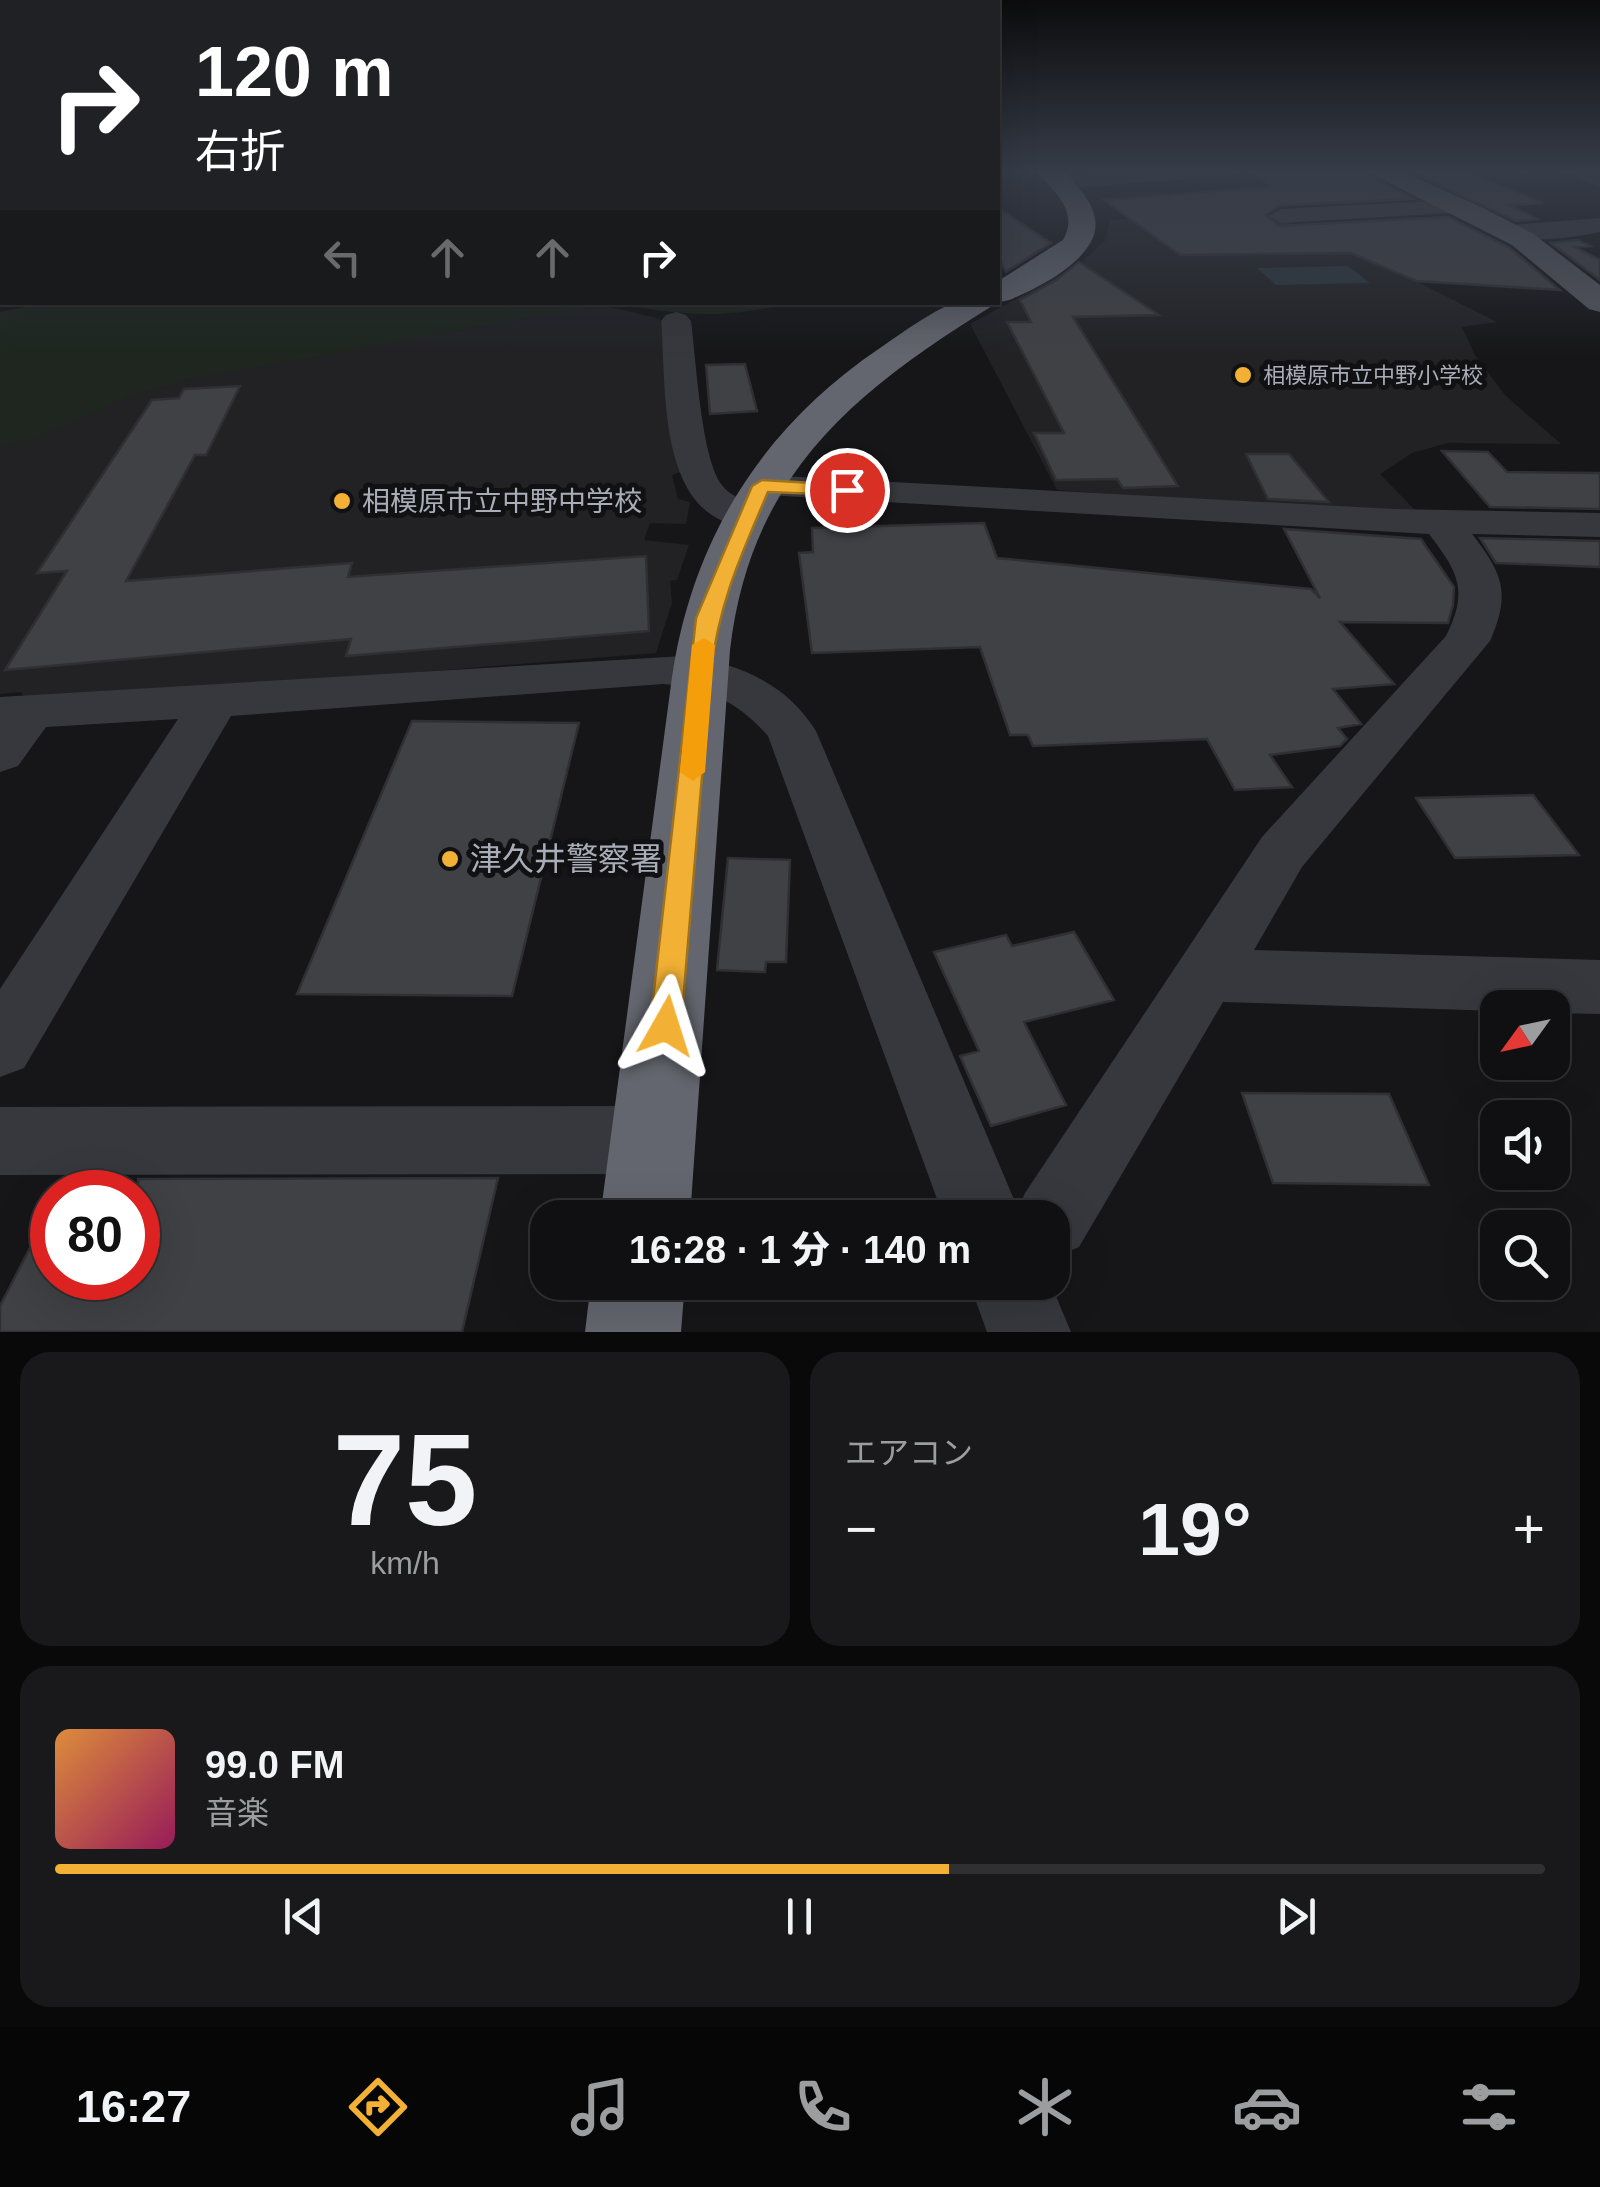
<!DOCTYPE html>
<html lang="ja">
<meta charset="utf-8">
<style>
:root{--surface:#101012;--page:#19191b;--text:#f1f3f6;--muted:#9c9d9f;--line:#303032;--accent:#f2b134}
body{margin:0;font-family:Arial,"Noto Sans JP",sans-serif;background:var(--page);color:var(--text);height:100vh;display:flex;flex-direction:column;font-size:38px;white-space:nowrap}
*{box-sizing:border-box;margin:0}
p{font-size:32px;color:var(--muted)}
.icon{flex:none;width:55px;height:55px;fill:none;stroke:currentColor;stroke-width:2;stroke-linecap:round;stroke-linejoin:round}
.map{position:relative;height:1332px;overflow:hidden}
.drawer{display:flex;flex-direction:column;gap:20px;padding:20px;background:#09090a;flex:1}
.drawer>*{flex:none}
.banner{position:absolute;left:0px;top:0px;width:1000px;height:305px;box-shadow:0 10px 40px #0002,0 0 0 2px var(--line);background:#202124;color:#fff;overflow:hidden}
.needle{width:65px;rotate:237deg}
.tools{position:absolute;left:1480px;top:990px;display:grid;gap:20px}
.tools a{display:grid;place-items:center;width:90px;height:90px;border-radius:20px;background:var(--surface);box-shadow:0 10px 40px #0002,0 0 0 2px var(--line);font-size:50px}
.speed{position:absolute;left:30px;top:1170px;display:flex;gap:20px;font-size:50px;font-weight:700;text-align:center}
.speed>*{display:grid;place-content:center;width:130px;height:130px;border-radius:50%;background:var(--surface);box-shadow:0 10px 40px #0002,0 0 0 2px var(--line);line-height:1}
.speed .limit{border:15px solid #d22;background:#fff;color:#111}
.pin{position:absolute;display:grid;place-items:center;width:85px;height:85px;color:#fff;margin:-42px;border:5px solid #fff;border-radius:50%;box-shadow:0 2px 10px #0007}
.me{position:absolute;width:110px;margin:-55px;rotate:6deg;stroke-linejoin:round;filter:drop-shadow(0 0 8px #0008)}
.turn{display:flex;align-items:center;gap:35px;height:210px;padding:0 30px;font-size:45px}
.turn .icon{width:130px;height:130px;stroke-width:2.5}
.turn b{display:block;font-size:70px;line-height:85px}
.lanes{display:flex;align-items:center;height:95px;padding:0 30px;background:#0003;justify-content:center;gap:50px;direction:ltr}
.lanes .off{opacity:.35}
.big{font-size:75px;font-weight:800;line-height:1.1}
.drawer .widget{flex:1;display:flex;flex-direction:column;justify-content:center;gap:15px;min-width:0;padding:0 35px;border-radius:30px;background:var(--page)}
.drawer .dial{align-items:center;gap:0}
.dial b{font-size:130px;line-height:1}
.song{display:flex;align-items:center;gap:30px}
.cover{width:120px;height:120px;border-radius:15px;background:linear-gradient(135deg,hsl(30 70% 55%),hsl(330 70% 35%))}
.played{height:10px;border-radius:5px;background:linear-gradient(90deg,var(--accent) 60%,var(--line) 60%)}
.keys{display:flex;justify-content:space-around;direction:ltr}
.heat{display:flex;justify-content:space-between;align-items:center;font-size:55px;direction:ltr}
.drawer .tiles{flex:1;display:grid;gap:20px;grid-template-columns:1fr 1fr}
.widget:last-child{grid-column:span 2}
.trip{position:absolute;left:530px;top:1200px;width:540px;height:100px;border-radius:30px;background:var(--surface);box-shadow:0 10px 40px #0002,0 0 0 2px var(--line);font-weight:800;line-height:100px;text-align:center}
.tab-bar{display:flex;height:160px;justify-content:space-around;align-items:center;background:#060607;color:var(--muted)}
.tab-bar .icon{width:70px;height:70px}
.tab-bar .active{color:var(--accent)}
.tab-bar b{font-size:45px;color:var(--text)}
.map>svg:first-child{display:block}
.built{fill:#222225}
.green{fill:#1e261f}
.water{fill:#2c353c}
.building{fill:#404145;stroke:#303034;stroke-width:2.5}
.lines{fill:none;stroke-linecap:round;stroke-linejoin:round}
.minor{fill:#37383d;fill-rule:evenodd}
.major{fill:#53555c;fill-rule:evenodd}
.highway{fill:#63666e;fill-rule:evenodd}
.route{fill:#f2b134;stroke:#9d7322;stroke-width:2.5}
.slow{fill:#f59e0b}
.poi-dot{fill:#f2b134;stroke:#111113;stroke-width:4}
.labels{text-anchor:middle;stroke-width:10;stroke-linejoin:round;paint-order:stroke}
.far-poi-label{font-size:22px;fill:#a8adb8;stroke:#111113;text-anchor:start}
.poi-label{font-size:28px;fill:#a8adb8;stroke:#111113;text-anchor:start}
.near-poi-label{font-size:32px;fill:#a8adb8;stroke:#111113;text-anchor:start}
</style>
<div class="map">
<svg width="1600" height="1332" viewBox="0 0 1600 1332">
<rect width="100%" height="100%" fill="#161618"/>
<!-- built -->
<path class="built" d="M1253,210L1280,218L1342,253L1362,254L1497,322L1462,327L1475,355L1505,395L1561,444L1448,443L1412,453L1380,474L1417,512L1303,509L1057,490L970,324L1077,266L1105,241L1110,220Z
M598,304L660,319L681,472L672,475L678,499L690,502L686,524L650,523L644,540L689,545L677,580L670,581L672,603L656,653L308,681L23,696L21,692L0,694V433L213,372Z"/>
<!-- green -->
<path class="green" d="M49,302L611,303L190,379L131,396L38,437L0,447V312Z
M614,303H792C721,319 685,316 614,303Z"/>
<!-- water -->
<path class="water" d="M1348,266L1370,283L1276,285L1257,268Z"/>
<!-- building -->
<path class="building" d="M1249,170H1360L1412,199L1281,205L1265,215L1279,226L1448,217L1510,248L1560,290L1416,281L1351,253L1180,255L1104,200L1271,187Z
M1408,170H1463L1543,203L1509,205L1537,219L1516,221Z
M998,208L1051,243L1006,272L998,256Z
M1578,240L1590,246L1575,247L1600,260V280L1551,243Z
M1079,262L1159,315L1073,317L1178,486L1123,488L1117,479L1056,480L1034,433H1064L1007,322H1031L1020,300L1055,281Z
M745,364L757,411L710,414L706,365Z
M240,386L206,455H195L126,581L352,563L348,577L646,556L649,631L346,656L351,639L5,670L67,571L37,573L152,400L179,398L184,389Z
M1442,451L1488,452L1507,472L1600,473V509L1490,507Z
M1246,454H1289L1329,502L1268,499Z
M984,523L997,558L1311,589L1320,598L1284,529L1421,539L1454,587L1453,605L1448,623L1340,622L1394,684L1333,689L1361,724L1338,728L1347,739L1340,746L1270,755L1292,787L1235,790L1207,739L1033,746L1028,735H1010L980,647L812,653L799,553L813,552L812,528Z
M1480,538L1600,541V567L1496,563Z
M412,721L579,723L512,996L297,994Z
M1533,795L1579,855L1455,858L1416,798Z
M728,858L790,860L786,962H766L765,972L717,970Z
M1074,932L1114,1000L1024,1022L1066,1105L991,1126L960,1056L979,1051L934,952L1006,935L1012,946Z
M1242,1093L1389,1094L1429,1185L1273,1183Z
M498,1178L462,1332H0V1306L52,1205V1278H138V1179Z"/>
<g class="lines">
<!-- minor -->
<path class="minor" d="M1136,170H1245L1235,176L1062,188L1051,182L1062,176Z
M1590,170L1600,174V188L1563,171Z
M1459,200L1470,207L1467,212L1281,223L1269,216L1281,209Z
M1600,218V232C1579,237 1514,246 1500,232L1512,225Z
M676,312L686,315L691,321C696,359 701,455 721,484C732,500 754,501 765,517L759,525C741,530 731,526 715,517C659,484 666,379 661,321L666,315Z
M762,475L1393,509L1600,513V537L1472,534C1503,574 1511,593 1490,641L1302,867L1254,950L1600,960V1014L1552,1013V1008H1498V1011L1223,1002L1079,1247L1052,1258V1218H944L768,736C738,702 708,687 663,684L231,716L24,1068L0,1077V989L178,719L46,727L18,766L0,772V697L684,656C738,663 786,683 816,731L1018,1209L1025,1193L1262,837L1446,636C1469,590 1458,572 1429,534L749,494L743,486L749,478Z
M653,1106L679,1116L689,1140L679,1164L653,1174L0,1175V1107Z
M969,1282H1050L1071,1332H987Z"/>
<!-- major -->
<path class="major" d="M1364,170H1398L1477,205L1532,233L1600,285V312L1589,309L1512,245Z"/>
<!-- highway -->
<path class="highway" d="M1036,170H1062C1084,192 1109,218 1087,248C1071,271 1037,288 1012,299C1007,301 1002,301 997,303C856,390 751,472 730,650L690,1218H600L672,677C693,537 763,427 880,348C899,335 938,306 959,302C971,300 985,302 998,302V281L1063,240C1080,210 1053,192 1036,170Z
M591,1282H685L681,1332H585Z"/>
</g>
<!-- sky -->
<linearGradient id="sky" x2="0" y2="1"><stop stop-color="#0c0c0d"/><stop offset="0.48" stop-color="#363c48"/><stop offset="1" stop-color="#363c48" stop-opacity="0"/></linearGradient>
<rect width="1600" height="357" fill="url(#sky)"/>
<!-- route -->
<path class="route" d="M762,480L847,485L856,490L847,495L768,492C741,556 720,600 711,670L681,1026L677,1036L666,1040L654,1036L650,1026L696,618L752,486Z"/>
<!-- slow -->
<path class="slow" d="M704,638L715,645L705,772L693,781L680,772L692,645Z"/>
<!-- markers -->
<g class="poi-dot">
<circle cx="1243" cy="375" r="10"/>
<circle cx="342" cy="501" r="10"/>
<circle cx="450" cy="859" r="10"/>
</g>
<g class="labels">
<!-- far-poi labels -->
<g class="far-poi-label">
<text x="1263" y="383">相模原市立中野小学校</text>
</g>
<!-- poi labels -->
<g class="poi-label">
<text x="362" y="511">相模原市立中野中学校</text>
</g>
<!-- near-poi labels -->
<g class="near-poi-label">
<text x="470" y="870">津久井警察署</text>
</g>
</g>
</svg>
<div class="tools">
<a><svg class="needle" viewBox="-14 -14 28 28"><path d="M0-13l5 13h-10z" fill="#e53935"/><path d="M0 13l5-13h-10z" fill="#9c9d9f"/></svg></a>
<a><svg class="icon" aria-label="sound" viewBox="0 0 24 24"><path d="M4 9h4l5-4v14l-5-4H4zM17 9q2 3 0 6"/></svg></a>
<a><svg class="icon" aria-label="search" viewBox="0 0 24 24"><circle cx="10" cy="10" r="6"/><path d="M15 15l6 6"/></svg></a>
</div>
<div class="speed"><div class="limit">80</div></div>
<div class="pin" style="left:847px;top:490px;background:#d93025"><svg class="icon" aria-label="arrive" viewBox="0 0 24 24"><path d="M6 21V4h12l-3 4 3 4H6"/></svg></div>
<svg class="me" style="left:666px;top:1026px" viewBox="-20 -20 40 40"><path d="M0-17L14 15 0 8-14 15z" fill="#f2b134" stroke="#fff" stroke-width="4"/></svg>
<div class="trip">16:28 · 1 分 · 140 m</div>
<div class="banner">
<div class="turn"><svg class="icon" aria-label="right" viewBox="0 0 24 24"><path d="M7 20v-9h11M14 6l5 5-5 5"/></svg><div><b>120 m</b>右折</div></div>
<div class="lanes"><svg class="icon off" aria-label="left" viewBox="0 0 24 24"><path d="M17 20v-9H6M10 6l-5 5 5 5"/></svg><svg class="icon off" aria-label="ahead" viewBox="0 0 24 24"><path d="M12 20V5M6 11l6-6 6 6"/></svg><svg class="icon off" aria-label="ahead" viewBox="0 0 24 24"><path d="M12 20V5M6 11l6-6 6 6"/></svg><svg class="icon" aria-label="right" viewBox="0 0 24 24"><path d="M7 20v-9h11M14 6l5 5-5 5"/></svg></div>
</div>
</div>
<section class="drawer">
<div class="tiles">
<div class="widget dial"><b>75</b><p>km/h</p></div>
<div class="widget"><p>エアコン</p>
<div class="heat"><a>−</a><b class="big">19°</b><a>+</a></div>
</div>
<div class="widget">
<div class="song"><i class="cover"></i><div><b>99.0 FM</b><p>音楽</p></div></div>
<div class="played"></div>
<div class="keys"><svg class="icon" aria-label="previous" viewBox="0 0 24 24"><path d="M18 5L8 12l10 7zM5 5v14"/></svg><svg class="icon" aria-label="pause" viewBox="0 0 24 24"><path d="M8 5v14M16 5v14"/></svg><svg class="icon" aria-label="next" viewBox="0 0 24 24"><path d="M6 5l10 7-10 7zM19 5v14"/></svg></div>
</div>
</div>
</section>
<nav class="tab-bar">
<b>16:27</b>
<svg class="icon active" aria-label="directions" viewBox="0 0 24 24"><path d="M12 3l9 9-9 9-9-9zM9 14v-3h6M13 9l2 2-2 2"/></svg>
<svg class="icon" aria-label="music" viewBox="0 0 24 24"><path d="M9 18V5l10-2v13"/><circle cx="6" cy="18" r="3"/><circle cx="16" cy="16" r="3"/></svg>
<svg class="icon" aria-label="phone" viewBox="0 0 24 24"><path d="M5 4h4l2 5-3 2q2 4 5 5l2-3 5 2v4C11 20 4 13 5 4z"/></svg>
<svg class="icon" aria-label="climate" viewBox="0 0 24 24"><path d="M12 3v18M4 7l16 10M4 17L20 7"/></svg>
<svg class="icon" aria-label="car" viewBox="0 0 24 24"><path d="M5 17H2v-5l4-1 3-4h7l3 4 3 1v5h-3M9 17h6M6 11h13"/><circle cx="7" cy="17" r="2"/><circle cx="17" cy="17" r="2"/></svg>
<svg class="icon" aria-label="filters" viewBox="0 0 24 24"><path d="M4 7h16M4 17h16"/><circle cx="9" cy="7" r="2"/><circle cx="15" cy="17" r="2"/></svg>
</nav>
